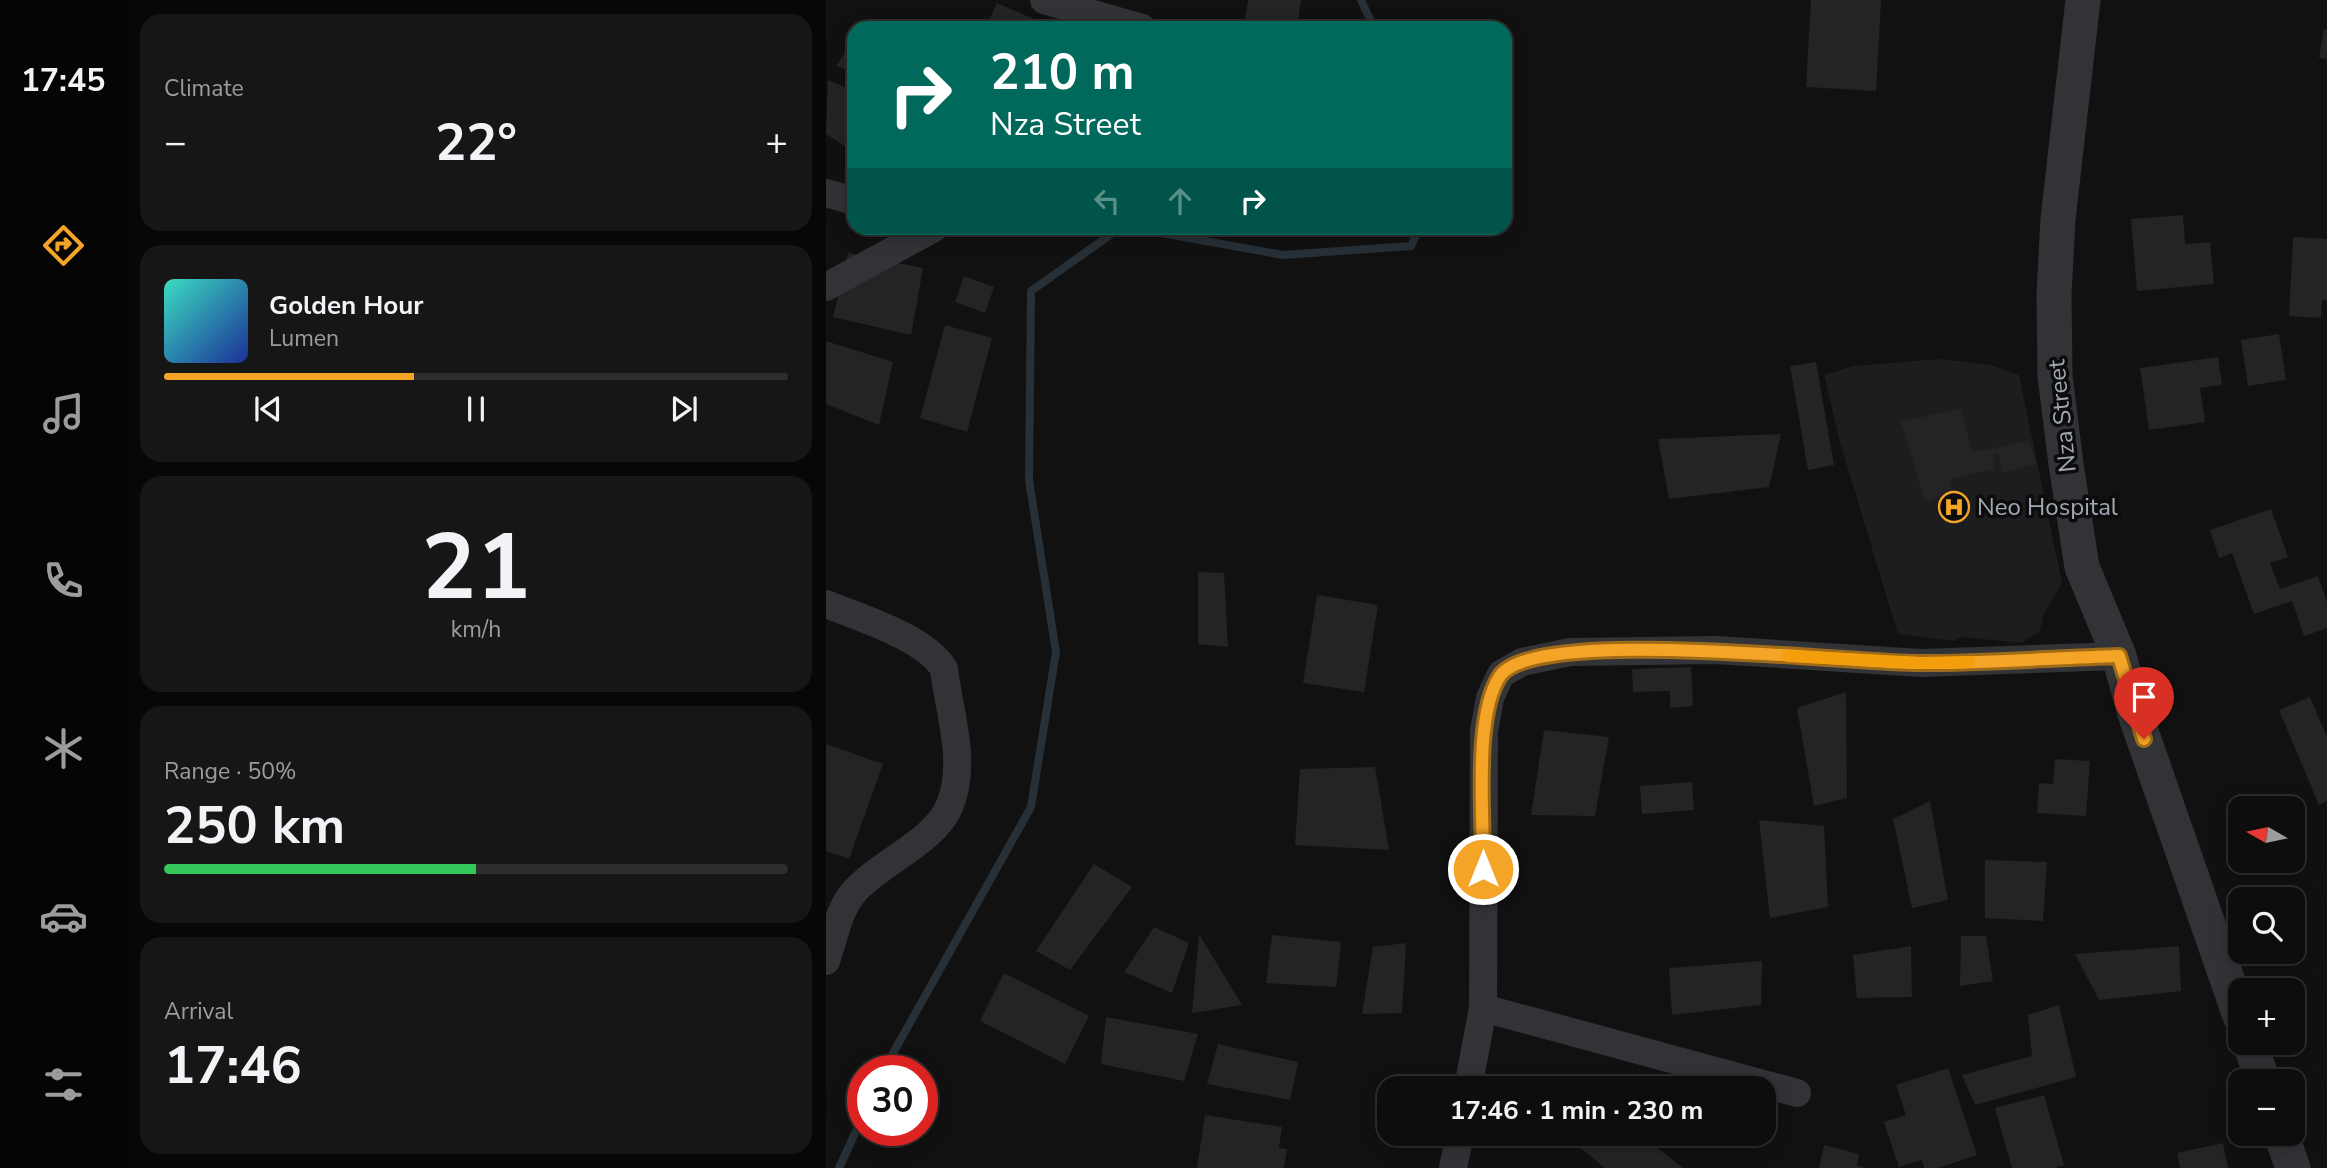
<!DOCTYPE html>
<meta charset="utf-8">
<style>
:root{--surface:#0d0d0e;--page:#161617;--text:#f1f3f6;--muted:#9a9c9e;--line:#2d2d2e;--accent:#f4a527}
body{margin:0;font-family:"Nunito Sans",sans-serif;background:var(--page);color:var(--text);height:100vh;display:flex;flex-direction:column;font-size:26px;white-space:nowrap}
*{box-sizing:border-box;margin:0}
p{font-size:23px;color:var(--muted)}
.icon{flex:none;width:38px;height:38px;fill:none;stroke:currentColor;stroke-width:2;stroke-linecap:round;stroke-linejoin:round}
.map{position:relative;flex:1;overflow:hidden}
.sheet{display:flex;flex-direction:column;gap:14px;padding:14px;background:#070708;width:700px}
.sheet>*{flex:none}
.hud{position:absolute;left:21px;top:21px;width:665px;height:214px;border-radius:21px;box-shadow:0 4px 18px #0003,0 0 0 2px var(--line);background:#00695c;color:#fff;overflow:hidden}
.needle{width:46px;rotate:279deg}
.controls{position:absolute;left:1402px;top:796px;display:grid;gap:14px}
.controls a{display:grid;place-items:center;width:77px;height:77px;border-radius:14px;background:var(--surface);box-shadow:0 4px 18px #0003,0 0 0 2px var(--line);font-size:35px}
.speed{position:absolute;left:21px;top:1055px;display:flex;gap:14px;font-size:35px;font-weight:700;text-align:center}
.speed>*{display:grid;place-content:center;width:91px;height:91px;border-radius:50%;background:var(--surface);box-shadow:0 4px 18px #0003,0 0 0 2px var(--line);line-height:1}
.speed .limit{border:10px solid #d22;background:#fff;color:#111}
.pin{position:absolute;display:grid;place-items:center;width:60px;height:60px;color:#fff;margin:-72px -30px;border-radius:50% 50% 50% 0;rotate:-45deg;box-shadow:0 0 7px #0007}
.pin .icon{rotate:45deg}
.me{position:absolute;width:77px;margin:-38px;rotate:0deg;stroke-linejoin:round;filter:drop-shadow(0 0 5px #0008)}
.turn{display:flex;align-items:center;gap:24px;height:147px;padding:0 28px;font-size:32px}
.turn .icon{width:91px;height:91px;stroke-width:2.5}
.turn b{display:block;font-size:49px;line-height:60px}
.lanes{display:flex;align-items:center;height:66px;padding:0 28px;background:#0003;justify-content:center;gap:35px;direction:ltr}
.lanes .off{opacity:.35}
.big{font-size:52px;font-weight:700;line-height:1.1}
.sheet .card{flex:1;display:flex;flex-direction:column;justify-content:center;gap:10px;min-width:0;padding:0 24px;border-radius:21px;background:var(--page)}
.sheet .dial{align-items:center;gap:0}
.dial b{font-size:91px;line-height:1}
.song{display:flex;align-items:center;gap:21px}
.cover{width:84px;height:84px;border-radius:10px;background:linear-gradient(135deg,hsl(170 70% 55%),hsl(230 70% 35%))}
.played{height:7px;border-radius:4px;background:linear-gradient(90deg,var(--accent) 40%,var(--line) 40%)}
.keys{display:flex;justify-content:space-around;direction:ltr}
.heat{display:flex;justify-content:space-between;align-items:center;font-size:38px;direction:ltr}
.charge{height:10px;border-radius:5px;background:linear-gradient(90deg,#34c759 50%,var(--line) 0)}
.trip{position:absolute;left:551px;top:1076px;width:399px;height:70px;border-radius:21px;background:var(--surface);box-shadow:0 4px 18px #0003,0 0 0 2px var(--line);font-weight:700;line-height:70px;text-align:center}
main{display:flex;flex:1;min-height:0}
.tab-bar{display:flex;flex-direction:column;width:126px;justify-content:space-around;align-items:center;background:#050506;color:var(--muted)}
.tab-bar .icon{width:49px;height:49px}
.tab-bar .active{color:var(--accent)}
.tab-bar b{font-size:32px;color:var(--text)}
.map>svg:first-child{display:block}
.built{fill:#1d1d1f}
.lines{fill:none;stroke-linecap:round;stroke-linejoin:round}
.stream{stroke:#273036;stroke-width:8}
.building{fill:#242426}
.minor{stroke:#323337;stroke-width:28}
.tertiary{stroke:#323337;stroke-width:35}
.route-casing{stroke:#9f6b19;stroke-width:18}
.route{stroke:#f4a527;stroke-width:12}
.slow{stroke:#f59e0b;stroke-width:12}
.labels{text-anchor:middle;stroke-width:7;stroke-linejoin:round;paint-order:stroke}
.street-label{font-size:24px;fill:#a2a8b3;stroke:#0c0c0d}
.poi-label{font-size:24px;fill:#a2a8b3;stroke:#0c0c0d;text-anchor:start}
</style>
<main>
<nav class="tab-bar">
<b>17:45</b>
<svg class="icon active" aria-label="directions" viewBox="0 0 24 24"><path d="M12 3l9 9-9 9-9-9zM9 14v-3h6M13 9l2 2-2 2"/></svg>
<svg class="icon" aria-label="music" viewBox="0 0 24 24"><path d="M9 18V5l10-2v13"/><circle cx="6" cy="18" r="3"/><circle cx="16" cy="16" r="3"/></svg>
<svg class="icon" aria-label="phone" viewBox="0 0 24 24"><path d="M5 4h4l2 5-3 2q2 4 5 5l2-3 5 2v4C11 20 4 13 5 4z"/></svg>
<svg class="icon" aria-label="climate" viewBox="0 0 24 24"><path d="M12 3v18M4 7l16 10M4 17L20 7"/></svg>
<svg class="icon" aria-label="car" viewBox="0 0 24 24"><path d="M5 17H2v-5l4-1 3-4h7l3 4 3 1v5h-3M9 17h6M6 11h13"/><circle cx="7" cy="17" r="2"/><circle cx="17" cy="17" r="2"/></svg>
<svg class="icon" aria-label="filters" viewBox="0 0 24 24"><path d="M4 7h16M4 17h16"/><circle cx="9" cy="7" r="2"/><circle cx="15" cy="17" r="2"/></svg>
</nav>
<section class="sheet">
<div class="card"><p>Climate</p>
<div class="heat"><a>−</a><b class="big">22°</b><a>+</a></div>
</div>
<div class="card">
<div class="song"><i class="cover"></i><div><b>Golden Hour</b><p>Lumen</p></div></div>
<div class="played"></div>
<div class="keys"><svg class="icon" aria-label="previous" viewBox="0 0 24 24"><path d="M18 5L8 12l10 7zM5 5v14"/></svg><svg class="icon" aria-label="pause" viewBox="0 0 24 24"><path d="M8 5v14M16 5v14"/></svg><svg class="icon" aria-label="next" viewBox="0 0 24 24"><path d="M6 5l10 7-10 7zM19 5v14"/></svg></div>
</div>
<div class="card dial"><b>21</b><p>km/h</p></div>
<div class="card"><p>Range · 50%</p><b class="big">250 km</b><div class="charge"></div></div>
<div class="card"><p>Arrival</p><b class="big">17:46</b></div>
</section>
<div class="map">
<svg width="1501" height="1168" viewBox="0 0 1501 1168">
<rect width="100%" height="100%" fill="#111112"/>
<!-- built -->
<path class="built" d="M1113,359L1165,365L1193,375L1236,583L1217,616L1214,631L1196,643L1135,637L1127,641L1072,634L1015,446L998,375L1028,366Z"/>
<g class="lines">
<!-- stream -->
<path class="stream" d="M535,0L548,28
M308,228L457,255L585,246L593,228
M57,1071L205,807L230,652L203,480L205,291L294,228
M13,1168L37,1116"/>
</g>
<!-- building -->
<path class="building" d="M422,0H475L471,28H418Z
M985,0H1055L1050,91L980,87Z
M171,3L228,28H159Z
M1498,29L1501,30V59L1493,58Z
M28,39V73L10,66Z
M2,80L28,91V152L0,134Z
M1357,215L1359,244L1384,242L1388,284L1311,291L1305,219Z
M1467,237L1501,239V300H1496L1495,318L1463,316Z
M22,253L97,268L85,335L7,317Z
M138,276L168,287L159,313L129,302Z
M119,325L166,338L141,432L94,418Z
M1453,334L1460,380L1422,386L1415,340Z
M0,341L67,362L53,425L0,404Z
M1392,357L1396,385L1374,388L1379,422L1323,430L1314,368Z
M990,362L1008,465L982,470L964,366Z
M1135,408L1146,452L1203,441L1210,464L1177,473L1172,454H1167V469L1125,479L1126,491L1099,502L1075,422Z
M955,434L943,487L843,499L832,439Z
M1445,509L1462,557L1444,563L1454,589L1492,576L1501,602V628L1478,636L1466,601L1428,614L1406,553L1393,558L1384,530Z
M372,572L398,573L402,647L372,644Z
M491,595L552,605L538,692L477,683Z
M865,667L867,706L844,708V691L807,692L806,669Z
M1020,692L1021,798L988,806L971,708Z
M1484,697L1501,737V801L1493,805L1453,710Z
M718,730L783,737L769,816L705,815Z
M0,744L57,764L23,859L0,851Z
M1229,759L1264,761L1260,816L1211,813L1213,783L1227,784Z
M549,767L563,850L469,845L474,769Z
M866,782L868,810L816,814L814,786Z
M1104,801L1122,900L1086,908L1067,819Z
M933,820L998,826L1002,907L944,918Z
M1159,860L1221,862L1217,921L1159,918Z
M268,864L306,887L244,970L210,951Z
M328,927L363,943L346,993L298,972Z
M373,934L416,1005L366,1013Z
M446,935L515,942L510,987L440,983Z
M1135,936H1160L1167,981L1134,986Z
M580,943L576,1013L536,1014L547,947Z
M1085,946L1086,997L1031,998L1027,955Z
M1353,946L1355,991L1273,1000L1249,954Z
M936,961L935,1005L846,1015L843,968Z
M178,973L263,1016L239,1064L154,1021Z
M1233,1005L1250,1077L1149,1105L1136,1075L1206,1056L1202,1015Z
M280,1017L372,1034L358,1081L275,1064Z
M392,1044L472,1062L464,1100L381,1084Z
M1122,1068L1151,1155L1112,1168H1098L1096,1160L1073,1167L1058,1122L1080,1115L1070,1085Z
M1218,1095L1238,1165L1229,1168H1186L1169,1108Z
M379,1115L456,1127L453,1148L461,1149L458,1168H371Z
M738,1134H814L857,1168H779Z
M1397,1143L1402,1168H1354L1351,1153Z
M998,1145L1033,1154L1031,1165L1039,1168H993Z"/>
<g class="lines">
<!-- minor -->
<path class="minor" d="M218,0L316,28
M0,193L28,201
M0,287L108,228
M0,604C33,617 100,638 118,669C123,713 142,764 123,807C108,842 53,863 28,892C12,910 8,939 0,961
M657,1008L971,1093
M642,1088L657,1008L658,731L664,698L675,674L696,662L744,652L890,650L1095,663L1293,656
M627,1168L634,1134"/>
<!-- tertiary -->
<path class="tertiary" d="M1257,0L1232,219L1228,295L1229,376L1240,464L1256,567L1293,656L1309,714L1414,1016
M1424,1043L1437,1082
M1455,1134L1467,1168"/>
</g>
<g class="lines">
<!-- route casing -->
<g class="route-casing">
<path id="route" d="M657,869C658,819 647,716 674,676C709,625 1029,664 1097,663C1162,663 1228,658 1293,656L1318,739"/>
</g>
<!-- route -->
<use href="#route" class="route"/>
<!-- slow -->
<path class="slow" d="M962,656L1095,663L1143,662"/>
</g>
<!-- icons -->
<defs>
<g id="hospital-ring" transform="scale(1.575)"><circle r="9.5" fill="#0c0c0d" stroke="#f4a527" stroke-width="1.5"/><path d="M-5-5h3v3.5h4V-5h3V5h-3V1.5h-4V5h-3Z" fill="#f4a527"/></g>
</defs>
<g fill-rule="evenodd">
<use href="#hospital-ring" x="1128" y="507"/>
</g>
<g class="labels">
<!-- street labels -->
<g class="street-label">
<text transform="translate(1236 416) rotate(-96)" y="8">Nza Street</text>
</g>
<!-- poi labels -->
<g class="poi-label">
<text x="1151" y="515">Neo Hospital</text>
</g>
</g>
</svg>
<div class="controls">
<a><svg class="needle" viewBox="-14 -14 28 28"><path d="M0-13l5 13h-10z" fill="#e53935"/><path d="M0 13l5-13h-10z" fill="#9a9c9e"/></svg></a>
<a><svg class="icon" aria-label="search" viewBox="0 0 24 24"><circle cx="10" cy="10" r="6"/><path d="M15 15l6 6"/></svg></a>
<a>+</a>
<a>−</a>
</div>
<div class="speed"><div class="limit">30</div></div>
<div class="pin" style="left:1318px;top:739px;background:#d93025"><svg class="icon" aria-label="arrive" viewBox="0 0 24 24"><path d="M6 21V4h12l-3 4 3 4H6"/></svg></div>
<svg class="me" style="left:657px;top:869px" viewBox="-20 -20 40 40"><circle r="17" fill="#f4a527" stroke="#fff" stroke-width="3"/><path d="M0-11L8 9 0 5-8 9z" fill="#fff"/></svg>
<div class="trip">17:46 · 1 min · 230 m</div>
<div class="hud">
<div class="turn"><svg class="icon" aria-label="right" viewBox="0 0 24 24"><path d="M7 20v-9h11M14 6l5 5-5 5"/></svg><div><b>210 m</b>Nza Street</div></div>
<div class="lanes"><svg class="icon off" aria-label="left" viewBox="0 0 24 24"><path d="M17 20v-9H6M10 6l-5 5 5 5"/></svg><svg class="icon off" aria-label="ahead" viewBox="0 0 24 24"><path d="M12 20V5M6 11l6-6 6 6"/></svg><svg class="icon" aria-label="right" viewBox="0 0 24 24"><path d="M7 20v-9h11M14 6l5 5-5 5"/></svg></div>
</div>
</div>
</main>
